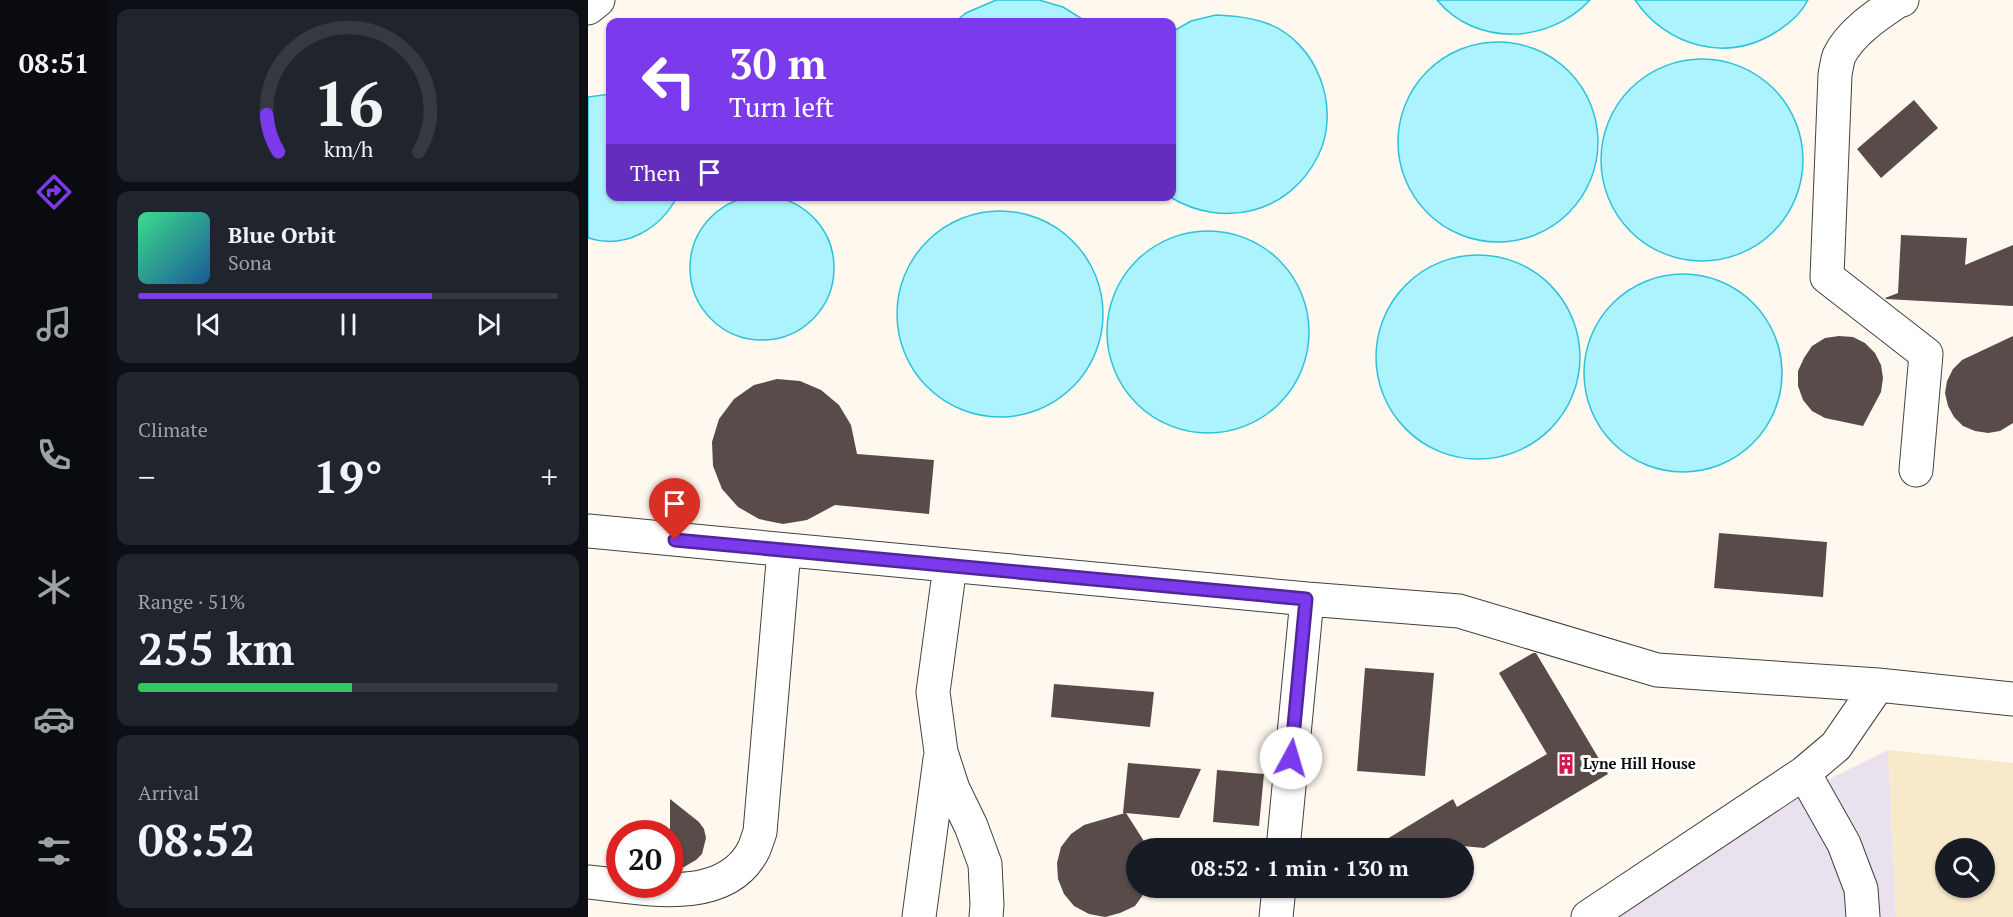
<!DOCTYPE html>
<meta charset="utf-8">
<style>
:root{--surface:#171b24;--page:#20242c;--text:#f1f3f6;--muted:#9ea1a6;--line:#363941;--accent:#7c3aed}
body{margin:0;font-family:"PT Serif",serif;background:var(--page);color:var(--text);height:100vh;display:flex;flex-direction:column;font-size:22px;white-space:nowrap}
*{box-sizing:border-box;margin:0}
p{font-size:20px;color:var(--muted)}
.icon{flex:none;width:33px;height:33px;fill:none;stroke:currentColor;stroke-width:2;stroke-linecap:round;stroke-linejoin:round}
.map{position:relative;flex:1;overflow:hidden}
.side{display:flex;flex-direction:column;gap:9px;padding:9px;background:#0d0f14;width:480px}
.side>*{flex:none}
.guide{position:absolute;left:18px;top:18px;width:570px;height:183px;border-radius:12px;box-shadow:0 2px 4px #0004;background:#7c3aed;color:#fff;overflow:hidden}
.buttons{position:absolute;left:1347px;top:838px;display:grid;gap:12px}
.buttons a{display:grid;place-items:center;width:60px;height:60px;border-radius:50%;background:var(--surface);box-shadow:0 2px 4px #0004;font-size:30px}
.speed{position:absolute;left:18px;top:820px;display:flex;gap:12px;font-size:30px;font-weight:700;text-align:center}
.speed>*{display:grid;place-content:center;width:78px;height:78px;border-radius:50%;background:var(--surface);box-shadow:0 2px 4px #0004;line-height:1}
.speed .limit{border:9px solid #d22;background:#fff;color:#111}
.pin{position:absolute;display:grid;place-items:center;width:51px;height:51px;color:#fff;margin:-62px -26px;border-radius:50% 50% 50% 0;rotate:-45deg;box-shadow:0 0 6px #0007}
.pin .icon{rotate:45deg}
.me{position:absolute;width:66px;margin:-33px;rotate:6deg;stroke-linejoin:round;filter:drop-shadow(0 0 4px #0008)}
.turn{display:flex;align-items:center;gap:21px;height:126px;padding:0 24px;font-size:27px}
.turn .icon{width:78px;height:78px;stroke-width:2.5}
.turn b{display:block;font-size:42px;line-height:51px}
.then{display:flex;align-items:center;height:57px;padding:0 24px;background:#0003;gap:12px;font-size:22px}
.big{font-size:45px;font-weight:700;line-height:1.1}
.side .card{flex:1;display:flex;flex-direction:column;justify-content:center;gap:9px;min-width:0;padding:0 21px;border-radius:12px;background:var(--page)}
.side .dial{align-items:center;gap:0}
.dial svg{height:156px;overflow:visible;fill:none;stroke:var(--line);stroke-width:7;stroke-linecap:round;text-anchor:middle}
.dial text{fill:var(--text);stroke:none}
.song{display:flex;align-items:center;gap:18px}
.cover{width:72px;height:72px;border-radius:9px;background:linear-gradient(135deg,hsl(150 70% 55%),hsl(210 70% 35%))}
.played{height:6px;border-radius:3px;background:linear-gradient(90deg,var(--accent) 70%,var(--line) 70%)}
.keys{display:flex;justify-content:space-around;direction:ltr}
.heat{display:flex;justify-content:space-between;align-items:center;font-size:33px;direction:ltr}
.charge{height:9px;border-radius:4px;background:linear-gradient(90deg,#34c759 51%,var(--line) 0)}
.trip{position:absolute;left:538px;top:838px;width:348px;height:60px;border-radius:30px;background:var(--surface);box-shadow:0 2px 4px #0004;font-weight:700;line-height:60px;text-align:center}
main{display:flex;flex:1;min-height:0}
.dock{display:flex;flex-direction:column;width:108px;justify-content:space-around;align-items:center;background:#090b0e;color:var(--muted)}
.dock .icon{width:42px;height:42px}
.dock .selected{color:var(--accent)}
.dock b{font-size:27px;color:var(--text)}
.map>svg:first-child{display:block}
.industrial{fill:#e9e1ed}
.farmland{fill:#f8e9cb;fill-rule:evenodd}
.water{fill:#adf3fd;stroke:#2cc2db;stroke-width:1.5}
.building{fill:#584b49}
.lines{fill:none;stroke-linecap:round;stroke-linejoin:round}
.minor-casing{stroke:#414141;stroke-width:35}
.minor{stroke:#fff;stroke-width:33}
.route-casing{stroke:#51269a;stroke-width:15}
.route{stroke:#7c3aed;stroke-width:10}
.labels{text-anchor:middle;stroke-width:6;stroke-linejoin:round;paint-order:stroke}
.poi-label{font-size:15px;font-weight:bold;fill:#0e0e0e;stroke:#fff;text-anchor:start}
</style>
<main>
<nav class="dock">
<b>08:51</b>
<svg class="icon selected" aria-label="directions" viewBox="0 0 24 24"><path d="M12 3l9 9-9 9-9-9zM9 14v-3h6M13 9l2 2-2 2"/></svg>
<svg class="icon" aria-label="music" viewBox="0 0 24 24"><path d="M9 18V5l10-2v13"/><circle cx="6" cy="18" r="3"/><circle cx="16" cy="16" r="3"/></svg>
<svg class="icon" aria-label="phone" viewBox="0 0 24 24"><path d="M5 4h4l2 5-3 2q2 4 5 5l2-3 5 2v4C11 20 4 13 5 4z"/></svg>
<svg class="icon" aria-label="climate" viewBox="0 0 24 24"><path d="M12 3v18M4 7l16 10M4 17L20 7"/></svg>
<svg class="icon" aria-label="car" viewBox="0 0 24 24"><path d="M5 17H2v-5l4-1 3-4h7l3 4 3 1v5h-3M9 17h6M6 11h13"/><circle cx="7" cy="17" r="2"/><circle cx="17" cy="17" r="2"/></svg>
<svg class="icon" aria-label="filters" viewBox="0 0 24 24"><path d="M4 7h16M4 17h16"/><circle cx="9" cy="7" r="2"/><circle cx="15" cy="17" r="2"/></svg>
</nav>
<section class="side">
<div class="card dial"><svg viewBox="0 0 100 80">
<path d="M14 69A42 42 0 1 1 86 69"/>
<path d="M14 69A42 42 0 0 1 8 50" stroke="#7c3aed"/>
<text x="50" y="56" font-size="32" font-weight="700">16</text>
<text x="50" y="72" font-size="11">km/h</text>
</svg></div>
<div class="card">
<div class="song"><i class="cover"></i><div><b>Blue Orbit</b><p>Sona</p></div></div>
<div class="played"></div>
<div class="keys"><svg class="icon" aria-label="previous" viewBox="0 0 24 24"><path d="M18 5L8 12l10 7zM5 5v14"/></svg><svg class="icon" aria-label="pause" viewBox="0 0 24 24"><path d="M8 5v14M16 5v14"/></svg><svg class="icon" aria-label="next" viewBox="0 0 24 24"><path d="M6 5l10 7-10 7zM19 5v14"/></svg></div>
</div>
<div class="card"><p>Climate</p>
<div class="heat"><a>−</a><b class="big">19°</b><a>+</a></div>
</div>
<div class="card"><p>Range · 51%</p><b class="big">255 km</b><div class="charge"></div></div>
<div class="card"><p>Arrival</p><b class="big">08:52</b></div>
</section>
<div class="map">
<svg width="1425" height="917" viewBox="0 0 1425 917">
<rect width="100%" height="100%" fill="#fff8ef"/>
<!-- industrial -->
<path class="industrial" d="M1300,750L1308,917H1027L1189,808L1225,787Z"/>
<!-- farmland -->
<path class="farmland" d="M1300,750L1425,763V917H1308ZM1358,849H1396V888H1358Z"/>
<!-- water -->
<path class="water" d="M408,0H451L475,7L499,22H367L378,13Z
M849,0H1002C961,44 888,47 849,0Z
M1047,0H1220C1213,14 1201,24 1188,32C1139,63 1079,47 1047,0Z
M628,15C646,16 661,17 678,23C729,41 754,108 730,156C701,214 635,229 582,197L584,32L603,21Z
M810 142a100 100 0 1 1 200 0a100 100 0 1 1-200 0Z
M1013 160a101 101 0 1 1 202 0a101 101 0 1 1-202 0Z
M22,94V196L89,197C72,229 37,250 0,238V97Z
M102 268a72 72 0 1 1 144 0a72 72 0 1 1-144 0Z
M309 314a103 103 0 1 1 206 0a103 103 0 1 1-206 0Z
M519 332a101 101 0 1 1 202 0a101 101 0 1 1-202 0Z
M788 357a102 102 0 1 1 204 0a102 102 0 1 1-204 0Z
M996 373a99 99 0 1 1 198 0a99 99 0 1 1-198 0Z"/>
<!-- building -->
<path class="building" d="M1326,100L1350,128L1293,178L1269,149Z
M1313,235L1379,238L1377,265L1425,245V306L1298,299L1297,298L1310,293Z
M1251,336L1265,337L1277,343L1287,353L1293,365L1295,378L1293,392L1275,426L1237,418L1224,411L1215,400L1210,386V371L1216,358L1224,346L1237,338Z
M1425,336V423L1412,431L1400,433L1387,431L1375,426L1366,417L1360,406L1357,393L1359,381L1365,369L1374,360Z
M189,379L212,381L233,390L251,405L263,425L269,454L346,460L341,514L247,505L219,520L195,524L171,519L150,507L134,489L125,466L124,442L131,419L146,399L166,385Z
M1131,533L1239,542L1235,597L1126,588Z
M945,653H948L1020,774L896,848L799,839L865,799L869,807L959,754L911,673Z
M777,668L846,673L837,776L769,771Z
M466,684L566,692L562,727L463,717Z
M540,763L613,769L591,818L538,813L561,849H549V888H560L547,906L532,913L517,917L501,914L486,906L476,894L470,879L469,863L473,847L483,834L496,825L537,813H535Z
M629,770L676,774L671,826L625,822Z
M82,799L111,822L116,829L118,838L114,854L108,860L89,871H82Z"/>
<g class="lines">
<!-- minor casing -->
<g class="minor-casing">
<path id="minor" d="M1314,0L1310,1C1289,15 1262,33 1251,56C1249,62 1248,69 1247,75L1239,277L1338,354L1328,470
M0,8L10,0
M0,531L719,599L871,611L1069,670L1290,685L1425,699
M362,566L345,692L353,752L365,789L383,826L397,864L399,905L398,917
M1216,773L1256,844L1273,889L1275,917
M695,849L719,599
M0,882C51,887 137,908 166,849C168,844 170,838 172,832L196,550
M331,917L352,759
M688,917L691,888
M1000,917L1216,773L1248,746L1290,685"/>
</g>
<!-- minor -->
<use href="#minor" class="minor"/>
</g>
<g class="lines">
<!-- route casing -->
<g class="route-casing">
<path id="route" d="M87,540L718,599L703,758"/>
</g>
<!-- route -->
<use href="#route" class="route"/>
</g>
<!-- icons -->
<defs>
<g id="building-bare" transform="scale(1.62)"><path d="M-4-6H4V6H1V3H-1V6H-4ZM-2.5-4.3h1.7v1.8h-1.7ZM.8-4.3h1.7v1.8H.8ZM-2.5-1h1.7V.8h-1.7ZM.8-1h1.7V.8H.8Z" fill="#cd174d" stroke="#fff" stroke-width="2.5" paint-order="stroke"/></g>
</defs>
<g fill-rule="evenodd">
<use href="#building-bare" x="978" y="764"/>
</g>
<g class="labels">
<!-- poi labels -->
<g class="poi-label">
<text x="995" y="769">Lyne Hill House</text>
</g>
</g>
</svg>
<div class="buttons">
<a><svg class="icon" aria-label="search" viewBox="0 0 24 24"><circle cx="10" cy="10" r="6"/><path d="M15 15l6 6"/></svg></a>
</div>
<div class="speed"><div class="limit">20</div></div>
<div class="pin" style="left:87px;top:540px;background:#d93025"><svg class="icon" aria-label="arrive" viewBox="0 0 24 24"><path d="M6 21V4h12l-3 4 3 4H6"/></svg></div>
<svg class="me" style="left:703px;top:758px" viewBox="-20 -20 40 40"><circle r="19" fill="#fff"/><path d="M0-13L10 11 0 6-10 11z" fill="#7c3aed"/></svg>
<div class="trip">08:52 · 1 min · 130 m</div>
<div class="guide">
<div class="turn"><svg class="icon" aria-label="left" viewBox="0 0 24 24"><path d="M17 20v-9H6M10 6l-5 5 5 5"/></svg><div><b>30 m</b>Turn left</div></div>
<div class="then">Then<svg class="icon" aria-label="arrive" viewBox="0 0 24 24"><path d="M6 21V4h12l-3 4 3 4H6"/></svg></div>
</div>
</div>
</main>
